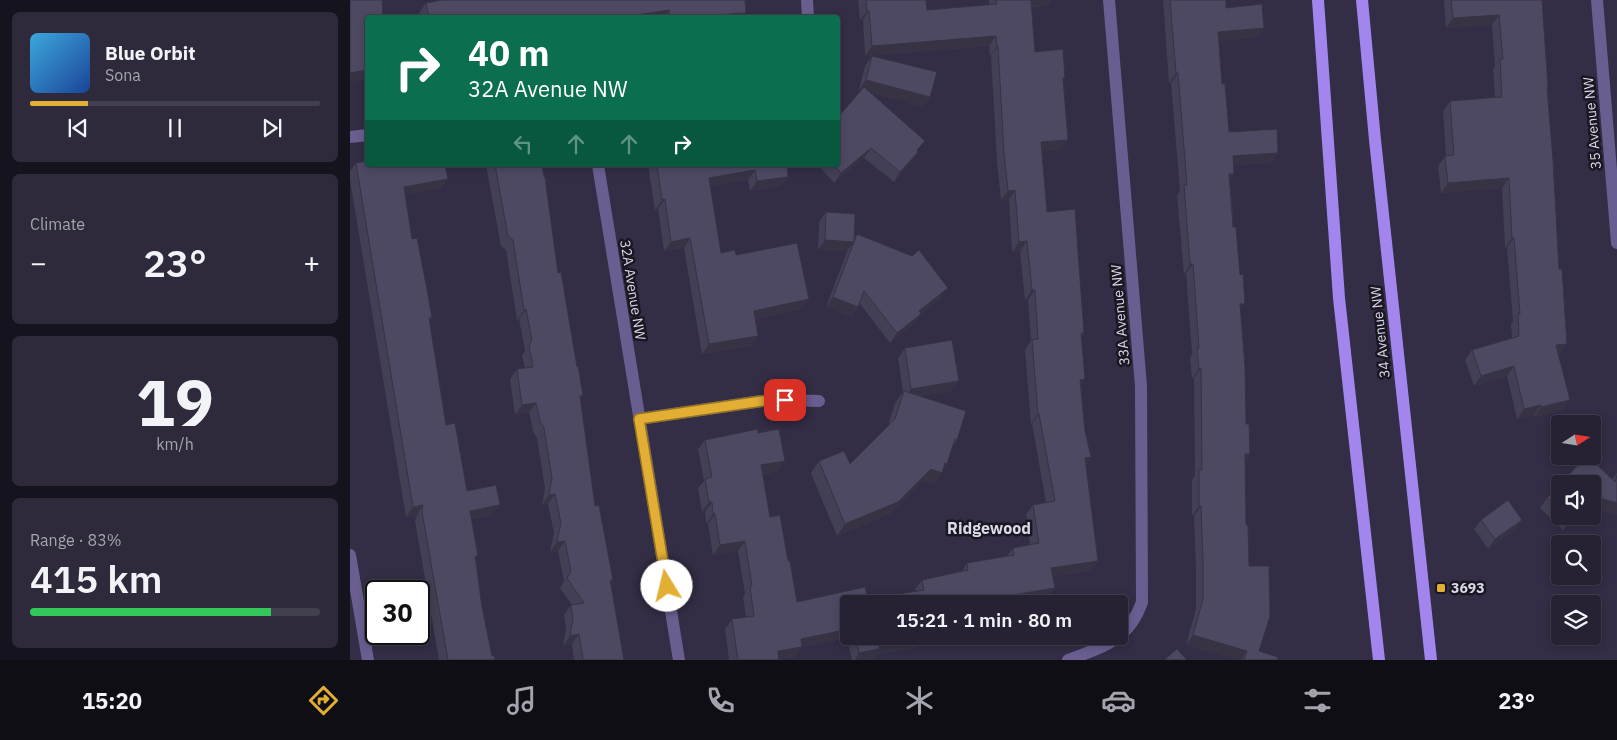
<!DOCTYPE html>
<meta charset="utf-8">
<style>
:root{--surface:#262234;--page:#2e2a3c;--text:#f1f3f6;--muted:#a4a4ac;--line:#423f4f;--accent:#e2af34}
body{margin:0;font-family:"IBM Plex Sans",sans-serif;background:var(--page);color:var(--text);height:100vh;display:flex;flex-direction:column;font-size:19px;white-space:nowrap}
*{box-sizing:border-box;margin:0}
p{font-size:16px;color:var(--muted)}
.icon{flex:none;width:28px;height:28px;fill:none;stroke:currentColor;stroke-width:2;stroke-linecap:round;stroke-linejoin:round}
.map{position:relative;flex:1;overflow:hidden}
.side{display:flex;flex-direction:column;gap:12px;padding:12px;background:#15131d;width:350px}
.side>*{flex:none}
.hud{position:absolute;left:15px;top:15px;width:475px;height:152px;border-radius:5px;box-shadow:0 2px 8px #0003,0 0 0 1px var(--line);background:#0b6e4f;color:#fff;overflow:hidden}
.needle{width:32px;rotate:78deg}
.buttons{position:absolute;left:1201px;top:415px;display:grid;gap:10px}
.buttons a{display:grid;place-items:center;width:50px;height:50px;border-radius:5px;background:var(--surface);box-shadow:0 2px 8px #0003,0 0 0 1px var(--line);font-size:25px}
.speed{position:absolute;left:15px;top:580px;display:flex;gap:10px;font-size:25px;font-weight:700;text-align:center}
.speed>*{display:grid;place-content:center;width:65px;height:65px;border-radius:50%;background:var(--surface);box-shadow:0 2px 8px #0003,0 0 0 1px var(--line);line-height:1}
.speed .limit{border:2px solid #111;border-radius:8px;background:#fff;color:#111}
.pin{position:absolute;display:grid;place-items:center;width:42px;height:42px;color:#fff;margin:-21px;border-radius:10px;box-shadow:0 2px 8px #0006}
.me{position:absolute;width:55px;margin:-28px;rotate:351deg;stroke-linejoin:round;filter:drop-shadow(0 0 4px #0008)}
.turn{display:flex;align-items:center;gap:18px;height:105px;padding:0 20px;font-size:22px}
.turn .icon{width:65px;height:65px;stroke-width:2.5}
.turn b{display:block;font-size:35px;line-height:42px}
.lanes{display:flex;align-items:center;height:48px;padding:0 20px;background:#0003;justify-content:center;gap:25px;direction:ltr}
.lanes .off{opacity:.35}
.big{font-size:38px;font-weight:600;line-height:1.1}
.side .card{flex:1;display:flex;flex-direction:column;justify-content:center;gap:8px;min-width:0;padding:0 18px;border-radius:8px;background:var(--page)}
.side .dial{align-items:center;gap:0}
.dial b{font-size:65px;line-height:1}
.song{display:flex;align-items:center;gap:15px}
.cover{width:60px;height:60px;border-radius:8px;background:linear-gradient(135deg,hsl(200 70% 55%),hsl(220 70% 35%))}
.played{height:5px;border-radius:2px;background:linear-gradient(90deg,var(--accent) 20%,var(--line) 20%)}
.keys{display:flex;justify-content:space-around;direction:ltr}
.heat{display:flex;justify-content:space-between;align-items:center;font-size:28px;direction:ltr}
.charge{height:8px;border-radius:4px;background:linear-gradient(90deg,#34c759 83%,var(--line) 0)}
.trip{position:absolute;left:490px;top:595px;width:288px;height:50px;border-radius:5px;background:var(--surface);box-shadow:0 2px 8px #0003,0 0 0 1px var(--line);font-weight:600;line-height:50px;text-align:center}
.tabs{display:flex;height:80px;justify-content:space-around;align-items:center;background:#0f0e15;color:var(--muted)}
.tabs .icon{width:35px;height:35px}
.tabs .on{color:var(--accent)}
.tabs b{font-size:22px;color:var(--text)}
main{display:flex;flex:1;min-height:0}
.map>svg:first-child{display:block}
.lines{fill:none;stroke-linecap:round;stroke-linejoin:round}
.minor{stroke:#6a5e90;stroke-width:12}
.major{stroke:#a286ee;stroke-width:12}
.wall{fill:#433f55}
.shaded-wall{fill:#373345}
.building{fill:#4e4963;stroke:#373345}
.route-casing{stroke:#937222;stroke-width:12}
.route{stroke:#e2af34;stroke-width:9}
.poi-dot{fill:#e2af34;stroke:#1a1722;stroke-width:2}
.labels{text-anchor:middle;stroke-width:5;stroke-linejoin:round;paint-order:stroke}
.street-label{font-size:14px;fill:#dcd9e9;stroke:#1a1722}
.poi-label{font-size:14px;font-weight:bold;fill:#dcd9e9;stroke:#1a1722;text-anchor:start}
.quarter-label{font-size:16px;font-weight:bold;fill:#dcd9e9;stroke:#1a1722}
</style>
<main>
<section class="side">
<div class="card">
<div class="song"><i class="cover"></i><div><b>Blue Orbit</b><p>Sona</p></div></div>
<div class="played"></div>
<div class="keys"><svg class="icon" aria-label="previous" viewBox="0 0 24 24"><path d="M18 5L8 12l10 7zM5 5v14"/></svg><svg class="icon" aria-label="pause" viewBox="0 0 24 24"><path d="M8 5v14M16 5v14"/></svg><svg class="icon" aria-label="next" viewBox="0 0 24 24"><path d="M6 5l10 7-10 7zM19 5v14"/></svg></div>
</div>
<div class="card"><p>Climate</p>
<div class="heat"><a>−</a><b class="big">23°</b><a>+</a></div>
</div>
<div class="card dial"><b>19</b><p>km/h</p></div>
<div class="card"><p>Range · 83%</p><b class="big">415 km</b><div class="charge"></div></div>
</section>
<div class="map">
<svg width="1267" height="660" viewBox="0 0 1267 660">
<rect width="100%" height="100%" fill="#332d45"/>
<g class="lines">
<!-- minor -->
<path class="minor" d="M457,0L458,18
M1247,0L1267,243
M0,137L18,135
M248,165L329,660
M289,419L412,401L435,400L469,401
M0,555L18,660
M718,660C753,647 779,640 792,602L791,386L759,0"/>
<!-- major -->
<path class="major" d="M968,0L989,298L1029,660
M1012,0L1025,140L1081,660"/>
</g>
<!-- wall -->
<path class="wall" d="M92,0L396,13L393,18H70L69,13L76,3Z
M508,0H576L577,10L639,5V0H701L697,6L681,7L685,52L715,78L713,80L711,150L692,151L697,212L734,333L731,337L735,379L731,386L735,431L741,457L736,465L748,561L741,571L702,576L705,588L698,598L665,604H499V636H575L568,647L526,655L523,659L517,660H502L497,638L452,647L445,657L429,660H379L375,629L382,619L396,617L393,597L395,594L388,551L363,555L358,524H356L355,512H352L348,488L354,481L348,449L355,440L408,433L428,471L413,474L420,517L438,561L447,602L518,599L566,591L565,589L572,580L612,571L617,563L657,556L663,548L680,545L676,514L683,505L696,502L682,424H681L675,350L681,341L678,300H675L670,251L662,252L659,200H651L647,162L641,56H640L639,46L515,56L513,20H510Z
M813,0H876V8L914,28L908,37L869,41L872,84L879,132L928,153L921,163L884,165L880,180L890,311L896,424L900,454L895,462L896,525L899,566L909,651L927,660H887L836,645L846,609V569L844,516H842V480L845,475L844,378L842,379L840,358L842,354L836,273L834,274L827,195L830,191L821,83H819Z
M1094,0H1192L1198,87L1197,89L1210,354H1208L1220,400L1213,410L1184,417V415L1167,419L1157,376L1124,386L1115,360L1122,350L1162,338L1161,324L1163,321L1157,248H1155L1152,188L1091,193L1088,166L1095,156H1096L1093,111L1100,101L1145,97L1143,69L1145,66L1142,25L1096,28Z
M522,56L580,97L573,107L522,93L568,151L561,162L544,182L514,158L484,183L468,165H488L511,91L509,90L515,66Z
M6,163L91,188L55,195L62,239L82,318L79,321L96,425L117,491L143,515L121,519L126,560L132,607L142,656L145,660H89L65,521L67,515L56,517L0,180V171Z
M136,165H192L208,273L233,395L230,398L245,506L263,580L261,583L274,660H224L222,644L213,646L216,629L214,615L221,605H222L210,588L214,581L208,551L200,552L204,533L198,504L192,505L195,488L187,438L183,431L179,412L165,415L160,379L167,369L175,368L172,356L175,350L169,319L167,320L156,250L151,246Z
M298,165H437L438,177L431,186L400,191L398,180L360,186L371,253L386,255L452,309L405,319L408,336L401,346L352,354L334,248L314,251L308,209L305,210Z
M476,212L504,239L507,234L591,298L571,314L564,324L540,343L510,304L501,317L476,307L498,249L497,251L468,250L469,222Z
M555,348L602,391L569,396L607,440L602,447L594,468L584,484L572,481L540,514L487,536L461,473L469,461L500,464L538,426L545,403L553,392L548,358Z
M1243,463L1262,479L1267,473V515L1242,508Z
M1210,484V516H1226L1213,530L1190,508L1197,498Z
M1131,520L1165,530L1138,549L1124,529Z"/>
<!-- shaded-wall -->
<path class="shaded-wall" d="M679,0H701L697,6L674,7Z
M319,10L314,18H268Z
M519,10L513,20H510L517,11Z
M396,13L393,18H331Z
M1149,15L1142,25L1096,28L1103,18Z
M914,28L908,37L861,42L868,32Z
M646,36L639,46L515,56L522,46Z
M647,46H648L641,56H640Z
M18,70V79L0,82V73Z
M826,73H828L821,83H819Z
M516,80L580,97L573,107L509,90Z
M718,140L711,150L684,152L691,142Z
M521,148L514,158L484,183L491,173Z
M568,152L561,162L544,182L550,172Z
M928,153L921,163L876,166L883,156Z
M405,170L398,180L352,188L359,178Z
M879,174H884L877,184Z
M438,177L431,186L400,191L407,181Z
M1159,178L1152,188L1091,193L1098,183Z
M98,179L91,188L47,197L54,187Z
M665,190L659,200H651L658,191Z
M315,199L308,209L305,210L312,200Z
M340,238L334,248L314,251L321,242Z
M1162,238H1164L1157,248H1155Z
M475,240L504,242L497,251L468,250Z
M677,241L670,251L662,252L669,242Z
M840,264H843L836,273L834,274Z
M598,288L591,298L562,321L569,311Z
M682,290H685L678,300H675Z
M483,297L508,307L501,317L476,307Z
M459,299L452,309L397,320L404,311Z
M890,304H895L888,314Z
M176,309L169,319L167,320L174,310Z
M571,314L564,324L540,343L547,333Z
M408,336L401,346L352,354L359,344Z
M1217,344L1210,354L1199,355L1206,345Z
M1164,366L1157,376L1124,386L1131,376Z
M851,368L844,378L842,379L849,369Z
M735,379L728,389L730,380Z
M609,381L602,391L554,399L561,389Z
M1220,400L1213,410L1184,417L1191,407Z
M186,403L179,412L165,415L172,405Z
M1191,405L1184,415L1167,419L1174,409Z
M688,414H689L682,424H681Z
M895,454H900L893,464Z
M741,457L734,467L735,458Z
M435,461L428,471L404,475L411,465Z
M595,463L597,464L591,472L592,473L584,484L572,481L540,514L487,536L495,524L581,469Z
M205,494L198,504L192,505L199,495Z
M1242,496H1243L1267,503V515L1242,508Z
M359,502H362L355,512H352Z
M73,505L67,515L56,517L63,507Z
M150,505L143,515L113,520L120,511Z
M849,506H851L844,516H842Z
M363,514H365L358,524H356Z
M1223,516H1226L1213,530L1220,520Z
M1172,520L1165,530L1138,549L1145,539Z
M215,541L208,551L200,552L207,542Z
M395,541L388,551L363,555L370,545Z
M748,561L741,571L694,577L701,568Z
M705,588L698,598L665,604H652L657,596Z
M499,629V636L497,638L444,649L451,639Z
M229,634L222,644L213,646L220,636Z
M843,635L897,651L891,660H887L836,645Z
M575,637L568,647L526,655L523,659L517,660H505L509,653L529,645Z
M452,647L445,657L427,660L428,651Z"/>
<!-- building -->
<path class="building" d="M0,0H32L33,18H18V70L0,73Z
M92,0H395L396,13L320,18L319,10L268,18H265V15L253,18H79L76,3Z
M516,0H576L577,10L647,4L646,0H681L685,52L713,49L715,78H713L718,140L691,142L697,212L725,209L734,333H731L735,379L730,380L735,431L741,457L735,458L748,561L701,568L705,588L657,596L658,603L653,604H499V629L451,639L452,647L428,651L429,660H388L382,619L404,616L400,587L402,586L395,541L370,545L365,514H363L362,502H359L355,479L362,477L355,440L408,429V433L429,429L435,461L411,465L420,517L430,515L438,561H440L447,602L515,587L518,599L574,590L572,580L618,570L617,563L664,555L663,548L689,543L683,505L705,501L689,414H688L682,340L688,339L685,290H682L677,241L669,242L665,190L658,191L654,152L648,46H647L646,36L522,46L519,10L517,11Z
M820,0H876V8L912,4L914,28L868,32L872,84H875L879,132L927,129L928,153L883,156L884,174H879L883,227H886L890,275L893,274L895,304H890L895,367L896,424H899L900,454H895L896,525H898L899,566H919L920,616L909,651L928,657L927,660H894L897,651L843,635L853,599V559L851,506H849V470H852L851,368L849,369L847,348H849L843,264H840L834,185H837L828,73H826Z
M1101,0H1192L1198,87H1197L1203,160L1209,269H1212L1217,344L1206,345L1220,400L1191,407V405L1174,409L1164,366L1131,376L1122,350L1169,336L1168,314H1170L1164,238H1162L1159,178L1098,183L1095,156L1104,155L1100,101L1152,97L1150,59H1153L1149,15L1103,18Z
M522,56L587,72L580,97L516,80Z
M514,87L575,141L567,150L568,152L550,172L521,148L491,173L484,165H488V117Z
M18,161V165H95L98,179L54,187L62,239L67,238L76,284L82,318H79L96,425L105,423L117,491L146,485L150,505L120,511L128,556H125L132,607L142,656L144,655L145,660H98L72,512L73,505L63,507L6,163Z
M145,165H192L194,177H195L208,273L211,272L227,367L228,366L233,395L230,396L245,506L249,505L263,580H260L274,660H233L229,634L220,636L223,619L221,605L234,603L217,578L221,571L215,541L207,542L211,523L205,494L199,495L202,478L194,428L190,421L186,403L172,405L167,369L183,367L179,346L182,340L176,309L174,310L163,240L158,236Z
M307,165H437L438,177L407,181L405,170L359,178L371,253L385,250L386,255L447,243L459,299L404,311L408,336L359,344L340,238L321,242L315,199L312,200Z
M476,212L505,214L504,242L475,240Z
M507,234L562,256L569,250L598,288L569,311L571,314L547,333L514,291L508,307L483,297Z
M602,340L609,381L561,389L555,348Z
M554,391L616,411L607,440L605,439L597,464L595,463L592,473L581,469L548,502L495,524L469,461L494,451L500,464L545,419Z
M1236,457L1243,463L1244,462L1265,482L1267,475V503L1243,496H1242V484H1210Z
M1210,484V510L1197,498Z
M1158,500L1172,520L1145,539L1131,520Z
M1216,516H1223L1220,520Z
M506,636H575V637L529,645V649L509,653Z
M827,649L837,660H814Z"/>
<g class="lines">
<!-- route casing -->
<g class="route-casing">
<path id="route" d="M317,586L289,419L412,401L435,400"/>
</g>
<!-- route -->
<use href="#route" class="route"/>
</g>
<!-- markers -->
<rect class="poi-dot" x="1086" y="583" width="10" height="10" rx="2.5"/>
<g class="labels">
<!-- street labels -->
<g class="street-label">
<text transform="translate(1242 123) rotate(-95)" y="5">35 Avenue NW</text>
<text transform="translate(283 290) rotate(81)" y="5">32A Avenue NW</text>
<text transform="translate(770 315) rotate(-95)" y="5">33A Avenue NW</text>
<text transform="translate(1030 332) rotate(-96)" y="5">34 Avenue NW</text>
</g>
<!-- poi labels -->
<g class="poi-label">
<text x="1101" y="593">3693</text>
</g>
<!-- quarter labels -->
<g class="quarter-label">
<text x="639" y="534">Ridgewood</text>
</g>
</g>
</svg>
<div class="buttons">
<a><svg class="needle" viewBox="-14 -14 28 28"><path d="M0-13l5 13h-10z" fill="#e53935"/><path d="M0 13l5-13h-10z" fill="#a4a4ac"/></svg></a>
<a><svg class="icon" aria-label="sound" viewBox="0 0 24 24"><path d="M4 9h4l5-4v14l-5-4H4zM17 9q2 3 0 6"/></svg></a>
<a><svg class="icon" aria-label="search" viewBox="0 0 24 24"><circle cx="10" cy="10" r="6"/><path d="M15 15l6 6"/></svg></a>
<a><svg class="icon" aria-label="layers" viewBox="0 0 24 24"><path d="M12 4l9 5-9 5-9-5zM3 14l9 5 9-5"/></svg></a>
</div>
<div class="speed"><div class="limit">30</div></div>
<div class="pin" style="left:435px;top:400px;background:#d93025"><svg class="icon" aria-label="arrive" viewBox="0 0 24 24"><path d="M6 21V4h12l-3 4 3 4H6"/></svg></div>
<svg class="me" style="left:317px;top:586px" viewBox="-20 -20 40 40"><circle r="19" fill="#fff"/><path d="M0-13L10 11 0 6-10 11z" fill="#e2af34"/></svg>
<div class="trip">15:21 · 1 min · 80 m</div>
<div class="hud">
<div class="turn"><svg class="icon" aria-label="right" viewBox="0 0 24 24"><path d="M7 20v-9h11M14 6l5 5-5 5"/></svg><div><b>40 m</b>32A Avenue NW</div></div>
<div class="lanes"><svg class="icon off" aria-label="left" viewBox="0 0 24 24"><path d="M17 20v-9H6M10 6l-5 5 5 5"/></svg><svg class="icon off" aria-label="ahead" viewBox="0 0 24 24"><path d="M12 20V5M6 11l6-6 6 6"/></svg><svg class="icon off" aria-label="ahead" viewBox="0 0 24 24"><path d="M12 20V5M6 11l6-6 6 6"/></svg><svg class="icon" aria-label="right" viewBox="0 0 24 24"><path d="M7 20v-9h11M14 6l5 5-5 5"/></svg></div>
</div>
</div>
</main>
<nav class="tabs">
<b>15:20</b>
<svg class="icon on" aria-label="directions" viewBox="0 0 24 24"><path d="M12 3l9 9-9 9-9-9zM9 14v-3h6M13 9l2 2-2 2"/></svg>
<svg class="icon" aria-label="music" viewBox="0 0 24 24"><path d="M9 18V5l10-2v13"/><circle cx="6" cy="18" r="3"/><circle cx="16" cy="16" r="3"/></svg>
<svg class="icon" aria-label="phone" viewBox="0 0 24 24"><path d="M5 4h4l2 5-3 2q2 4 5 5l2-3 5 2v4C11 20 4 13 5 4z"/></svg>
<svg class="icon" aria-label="climate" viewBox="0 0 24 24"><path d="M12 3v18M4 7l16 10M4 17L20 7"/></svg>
<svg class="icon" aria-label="car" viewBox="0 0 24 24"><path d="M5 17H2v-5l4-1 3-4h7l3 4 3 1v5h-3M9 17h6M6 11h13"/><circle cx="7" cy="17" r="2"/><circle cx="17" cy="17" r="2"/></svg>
<svg class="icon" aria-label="filters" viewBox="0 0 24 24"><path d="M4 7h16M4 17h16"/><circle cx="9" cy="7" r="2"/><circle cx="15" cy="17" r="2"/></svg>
<b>23°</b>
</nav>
